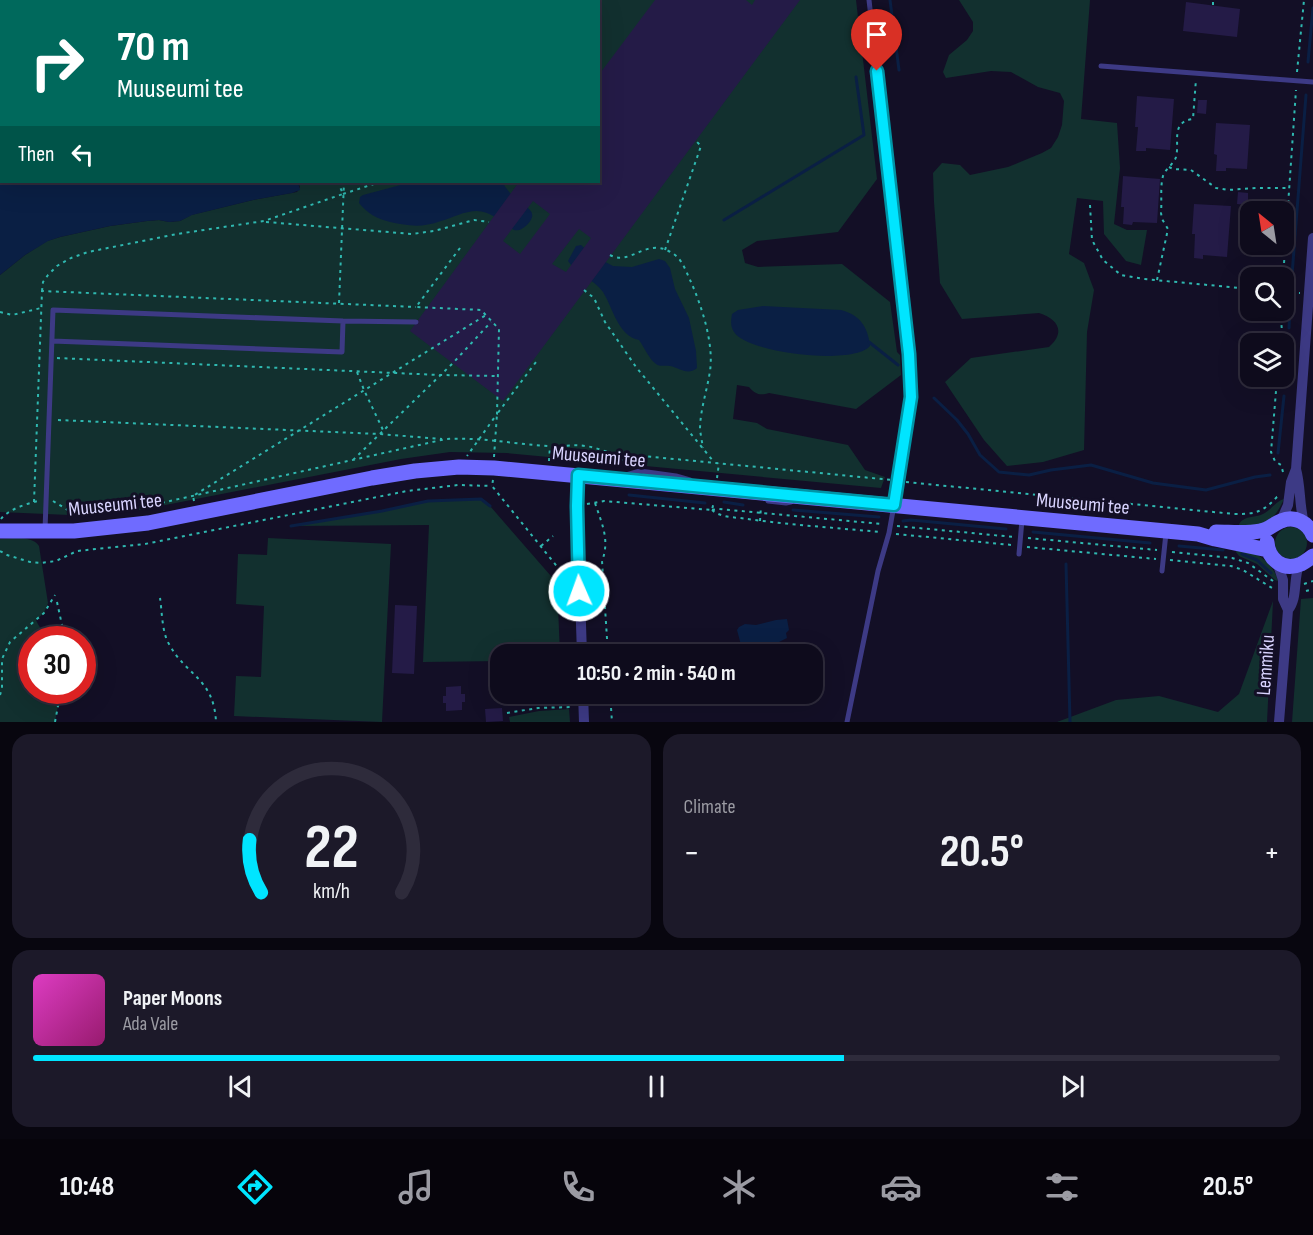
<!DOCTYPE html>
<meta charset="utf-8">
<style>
:root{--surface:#0e0b1c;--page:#1c1929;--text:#f1f3f6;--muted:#9b9ba3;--line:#2e2b3b;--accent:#00e5ff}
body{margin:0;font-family:"Sofia Sans Condensed",sans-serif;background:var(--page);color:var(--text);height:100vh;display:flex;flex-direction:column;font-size:22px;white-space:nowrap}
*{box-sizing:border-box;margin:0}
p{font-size:20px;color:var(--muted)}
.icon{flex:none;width:33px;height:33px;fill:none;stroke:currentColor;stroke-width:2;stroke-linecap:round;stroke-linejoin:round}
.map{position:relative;height:722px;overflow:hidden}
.side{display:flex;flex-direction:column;gap:12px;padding:12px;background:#08060f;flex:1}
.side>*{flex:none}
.banner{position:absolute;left:0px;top:0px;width:600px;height:183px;box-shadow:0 6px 24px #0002,0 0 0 2px var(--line);background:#00695c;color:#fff;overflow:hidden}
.needle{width:39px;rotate:330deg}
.tools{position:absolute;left:1240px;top:201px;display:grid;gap:12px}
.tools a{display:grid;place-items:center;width:54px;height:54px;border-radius:12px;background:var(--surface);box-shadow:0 6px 24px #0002,0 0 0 2px var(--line);font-size:30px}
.speed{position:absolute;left:18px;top:626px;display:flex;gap:12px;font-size:30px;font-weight:700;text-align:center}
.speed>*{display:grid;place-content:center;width:78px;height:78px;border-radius:50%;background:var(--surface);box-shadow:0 6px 24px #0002,0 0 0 2px var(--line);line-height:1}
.speed .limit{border:9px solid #d22;background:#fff;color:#111}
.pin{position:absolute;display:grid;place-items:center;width:51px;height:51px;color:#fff;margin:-62px -26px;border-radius:50% 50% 50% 0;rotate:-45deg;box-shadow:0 0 6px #0007}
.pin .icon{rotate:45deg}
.me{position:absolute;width:66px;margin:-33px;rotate:358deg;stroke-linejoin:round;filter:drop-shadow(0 0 4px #0008)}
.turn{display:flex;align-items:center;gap:21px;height:126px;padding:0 18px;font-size:27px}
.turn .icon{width:78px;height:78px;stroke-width:2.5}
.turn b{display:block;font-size:42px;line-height:51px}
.then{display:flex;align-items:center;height:57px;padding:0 18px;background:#0003;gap:12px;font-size:22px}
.big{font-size:45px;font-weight:700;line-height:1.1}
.side .widget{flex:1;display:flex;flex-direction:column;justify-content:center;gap:9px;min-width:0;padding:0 21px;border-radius:18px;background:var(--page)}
.side .dial{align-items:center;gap:0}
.dial svg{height:156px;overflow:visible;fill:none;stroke:var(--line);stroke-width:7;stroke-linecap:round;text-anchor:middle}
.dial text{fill:var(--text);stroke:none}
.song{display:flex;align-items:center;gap:18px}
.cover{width:72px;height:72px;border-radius:9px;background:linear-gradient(135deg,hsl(310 70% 55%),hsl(320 70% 35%))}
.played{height:6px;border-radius:3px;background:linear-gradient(90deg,var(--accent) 65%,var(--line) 65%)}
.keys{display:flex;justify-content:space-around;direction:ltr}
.heat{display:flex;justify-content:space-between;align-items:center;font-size:33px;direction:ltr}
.side .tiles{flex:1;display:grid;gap:12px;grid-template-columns:1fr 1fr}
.widget:last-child{grid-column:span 2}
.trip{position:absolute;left:490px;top:644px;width:333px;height:60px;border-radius:18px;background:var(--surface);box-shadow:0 6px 24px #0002,0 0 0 2px var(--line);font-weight:700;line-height:60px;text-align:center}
.tab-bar{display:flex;height:96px;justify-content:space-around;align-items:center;background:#06040b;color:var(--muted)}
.tab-bar .icon{width:42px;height:42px}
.tab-bar .active{color:var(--accent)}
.tab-bar b{font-size:27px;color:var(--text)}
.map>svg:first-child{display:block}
.green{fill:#12302f}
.water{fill:#0a1f44}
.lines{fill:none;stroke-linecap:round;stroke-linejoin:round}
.stream{stroke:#0a1f44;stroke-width:3}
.building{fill:#241b47;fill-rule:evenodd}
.path{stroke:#2fb8b0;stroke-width:2;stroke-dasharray:3 4.5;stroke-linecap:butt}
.lane{stroke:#3d3a85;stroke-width:5}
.street{stroke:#3d3a85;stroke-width:10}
.secondary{stroke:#6f6bff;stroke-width:15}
.route-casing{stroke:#0095a6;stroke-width:15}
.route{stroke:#00e5ff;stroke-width:10}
.labels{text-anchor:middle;stroke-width:6;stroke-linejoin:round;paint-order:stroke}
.street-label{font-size:20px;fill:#d9d4ff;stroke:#130f26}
</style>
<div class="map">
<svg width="1313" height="722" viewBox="0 0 1313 722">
<rect width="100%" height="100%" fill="#130f26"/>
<!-- green -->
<path class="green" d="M51,0H856L877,179L838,232L757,241L742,250L745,263L758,267L842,264L890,302L897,352L900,355L901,375L856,409L769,393C760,396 755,394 749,387L737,385L733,419L757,423L767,429L848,445L865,470L885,477L881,488L506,453L450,452L401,459L140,510L69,515L0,512V275L25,255L47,241L60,237L110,226L147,221L159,220L169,222L180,221L191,215L253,200L297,192L300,187L298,182H598V2H52Z
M959,0H1090L1081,119L1117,123L1120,168L1114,224L1127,230H1147L1141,265L1126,261L1104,234L1103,201L1077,198L1069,254L1084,263L1094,290L1087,332L1084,450L1043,462L1007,466L984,440L945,382L971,358L1049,347C1066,332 1058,319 1039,313L962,319L940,283L934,202L933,173L942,163L960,165L970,175L1008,167L1042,153L1051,148L1058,137L1062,125L1064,101L1060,93L1038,87L1011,72L991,71L946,78L943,72L949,55L967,40L973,31V22Z
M452,499H481L490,506L557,583L560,654H501V661L423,662L429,525L291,526L382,511L428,501Z
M1284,499C1272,525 1264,524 1238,529C1239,525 1239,522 1243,520C1248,516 1257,517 1263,514C1271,510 1275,502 1284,499Z
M1275 543a16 16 0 1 1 32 0a16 16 0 1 1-32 0Z
M268,538L391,544L382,722L234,716L236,676L261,677L264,606L236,604L238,554L267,555Z
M0,539C12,539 32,535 39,546L48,603L44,613L36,620C40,630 47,635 58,639H32V690H61L55,722H0Z
M1236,547C1256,552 1272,560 1278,581L1275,580L1257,564L1239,556L1236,552Z
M1313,598V722H1292L1301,599Z
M1273,601L1267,722H1057L1116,700L1159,696L1218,712L1239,694Z
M569,709L570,722H510L509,717L539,711Z"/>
<!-- water -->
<path class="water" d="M0,0H51L52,1L2,2V182H298L300,190L292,193L253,200L192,215L180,221L169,222L159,220L147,221L110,226L60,237L48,241L25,255L0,275Z
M412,182H502C506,188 511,195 517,200C526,208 540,211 527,225C522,229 520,231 514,230C503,223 490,211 477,211C464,211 452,218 441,221C421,228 409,226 390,222C376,218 368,214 359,203L360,197L363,195Z
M581,245L592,255L613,266L632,267L659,259L665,261L670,268L675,289L689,318L696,351L697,368C687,376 680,368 670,366C664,365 660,367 656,364C649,359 644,347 639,340C618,336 613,308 603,292C594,279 576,274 568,261L576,246Z
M763,306L841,310C860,315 868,327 870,346C853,366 747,353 734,332C730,326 731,320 732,314L738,310Z
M787,619L789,630L786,633L787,638L779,642L777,645L779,654H747L741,645L737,630L739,627L745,624L756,625L776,620Z"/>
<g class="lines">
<!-- stream -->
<path class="stream" d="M890,0L899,70
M1308,62L1313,8
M724,220L864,135L856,77
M1292,275L1306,95
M1289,328L1290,307
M869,342L898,365
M934,398L957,420L968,434L980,455L999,472L1029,475L1051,470L1091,465L1153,483L1206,490L1255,477L1270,475
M1278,453L1284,396
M629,495L705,503
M724,502L743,505
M793,510L879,517
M903,521L911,520L1006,529
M291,526L382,511L428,501L481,499L490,506
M1033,532L1150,543
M1179,546L1223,550
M1242,554L1257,560L1271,573
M1066,564L1070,722"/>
</g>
<!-- building -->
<path class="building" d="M655,0H746L752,5L755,0H800L503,401L410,331L519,182H598V76ZM533,201L550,214L520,254L503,241ZM579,229L591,238L566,272L552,264Z
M1186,2L1240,9L1237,37L1183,31Z
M1137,96L1174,99L1170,150L1146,148V151H1136L1138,127H1135Z
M1198,100H1207L1206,114L1197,113Z
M1216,123L1250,125L1247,169L1226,168V171H1216L1217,155L1214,154Z
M1123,176L1160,179L1157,223L1133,222L1132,225L1123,224L1124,207H1121Z
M1238,192L1248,193V205L1237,204Z
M1194,204L1231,206L1227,257L1203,255V259L1194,258L1195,234H1192Z
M395,605L417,606L414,674L392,673Z
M461,686V694H465V702H462V710L446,711V703H443V696H446V687Z
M502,708L503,721L486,722L485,709Z"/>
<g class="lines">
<!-- path -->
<path class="path" d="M125,0V2
M174,0V2
M350,2L351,0
M437,2L438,0
M485,2L486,0
M579,2L580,0
M1213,5V0
M1297,72L1304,0
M1169,167L1173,169L1191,170L1216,188L1228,190L1256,188H1290
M512,182L515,187
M343,194L380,182
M1090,205L1092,240L1103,260L1121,275L1144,279L1251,289
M266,222L412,234L434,231L474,220L489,222
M460,248L416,307L481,310L499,329L497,414L467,456
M665,250L701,146L697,142
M610,255C632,267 647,234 675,255C683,261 687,274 691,282C702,307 714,344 710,371C707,391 700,410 700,430C701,436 702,442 703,448
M1283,278L1296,90
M1157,280L1168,229L1162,219L1161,213C1162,201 1160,187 1163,176C1165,169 1174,164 1176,157C1180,142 1170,122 1193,119L1196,79
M584,290L594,298L605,322L636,367L714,462
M42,291L43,282L48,275L57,266L71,258L88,252L177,234L264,221L343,194L338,182
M1284,292L1300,293
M339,303L344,182
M1281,310C1280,333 1288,353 1284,375
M0,312L12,315L41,308
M57,358L440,375L498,376
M357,372L364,390L383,430
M58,420L379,434L442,439
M618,453C622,461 626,462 634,464
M494,457L497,414L536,362
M353,460L453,363L491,322
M549,461L550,446
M1283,472L1281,465L1275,461L1271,452L1276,391L1283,381L1284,376
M717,478L719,463
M493,480L492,486L568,580
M906,482L1234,514C1255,514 1262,513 1277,497L1280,496
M53,501L71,512L81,513L161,503L446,439C480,437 514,444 548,446C561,447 573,444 585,446C595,447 603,451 612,453L892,480
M194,501L193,496L486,315
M34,502L42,291L416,307
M595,503C602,524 610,540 602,561L608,654
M587,504L604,501L712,510L714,501
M712,510L719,509L882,524
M712,510C721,518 736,517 747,519C792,525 837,528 881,532
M1,519C9,509 26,504 38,501
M760,521L761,506
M897,526L1014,537
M896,534L1012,545
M1028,538L1157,550
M541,546L553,536
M1027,547L1156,559
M0,551L7,555L30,562L41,563L56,561L77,551L145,544L407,491L458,485L492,486
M1172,552L1232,558L1248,563L1273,581
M1170,560L1231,566L1243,570L1272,588
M1304,584L1313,581
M1306,591L1313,589
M160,598C162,611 162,633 169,644C186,676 214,678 216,722
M57,602L65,639
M610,693L612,722
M0,695L2,688V659L10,642L44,613L55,595
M507,713L538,708L573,707
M55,722L61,690"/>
<!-- lane -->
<path class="lane" d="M1101,66L1313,82
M52,341L342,352L343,321
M626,475L640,471L676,476L690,480
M768,501L786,503L791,502
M45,530L53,310L343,321L416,322
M1019,554L1022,520
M1162,571L1166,533
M847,722L878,571L889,533L894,505L911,397L909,354L869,0"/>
<!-- street -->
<path class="street" d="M1296,469C1301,487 1299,505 1304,523
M578,475L577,506L582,654
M1281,521L1288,505L1291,482L1296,469L1313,238
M1277,562L1283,580V599L1288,610
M583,693L584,722
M1279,722L1288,610C1298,598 1293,580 1299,565"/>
<!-- secondary -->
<path class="secondary" d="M0,531H74L148,523L372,478L415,471L459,467L494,468L1198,534L1215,539L1268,550
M1216,532C1230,532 1246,534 1260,531C1269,530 1273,524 1281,521C1295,515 1308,523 1313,535
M1267,542C1268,559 1283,572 1301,564C1305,562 1309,559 1313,556"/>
</g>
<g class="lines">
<!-- route casing -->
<g class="route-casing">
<path id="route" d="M579,591L577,506L578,475L894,505L911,397L909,354L877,71"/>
</g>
<!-- route -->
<use href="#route" class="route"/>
</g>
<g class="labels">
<!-- street labels -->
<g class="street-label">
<text transform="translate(599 456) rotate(5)" y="7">Muuseumi tee</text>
<text transform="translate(1083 503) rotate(5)" y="7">Muuseumi tee</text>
<text transform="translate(115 504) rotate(-6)" y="7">Muuseumi tee</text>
<text transform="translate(1265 665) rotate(-86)" y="7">Lemmiku</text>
</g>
</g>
</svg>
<div class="tools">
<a><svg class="needle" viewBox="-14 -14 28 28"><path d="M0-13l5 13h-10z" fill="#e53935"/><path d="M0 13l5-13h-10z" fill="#9b9ba3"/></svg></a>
<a><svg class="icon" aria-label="search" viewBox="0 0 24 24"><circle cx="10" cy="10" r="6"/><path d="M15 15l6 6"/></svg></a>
<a><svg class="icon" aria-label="layers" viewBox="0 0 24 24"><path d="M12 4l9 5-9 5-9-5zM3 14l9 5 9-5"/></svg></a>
</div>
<div class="speed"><div class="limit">30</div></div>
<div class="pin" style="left:877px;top:71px;background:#d93025"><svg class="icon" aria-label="arrive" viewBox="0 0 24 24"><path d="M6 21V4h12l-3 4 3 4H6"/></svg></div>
<svg class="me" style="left:579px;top:591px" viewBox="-20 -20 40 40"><circle r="17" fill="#00e5ff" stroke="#fff" stroke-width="3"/><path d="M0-11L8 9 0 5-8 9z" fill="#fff"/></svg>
<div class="trip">10:50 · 2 min · 540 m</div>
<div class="banner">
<div class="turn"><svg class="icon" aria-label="right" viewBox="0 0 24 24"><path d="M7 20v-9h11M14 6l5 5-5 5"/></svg><div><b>70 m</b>Muuseumi tee</div></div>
<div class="then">Then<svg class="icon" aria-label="left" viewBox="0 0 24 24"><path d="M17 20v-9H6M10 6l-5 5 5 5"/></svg></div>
</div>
</div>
<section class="side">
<div class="tiles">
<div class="widget dial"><svg viewBox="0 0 100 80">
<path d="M14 69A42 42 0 1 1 86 69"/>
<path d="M14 69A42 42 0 0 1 8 42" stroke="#00e5ff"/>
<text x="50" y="56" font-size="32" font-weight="700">22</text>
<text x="50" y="72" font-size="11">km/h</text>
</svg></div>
<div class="widget"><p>Climate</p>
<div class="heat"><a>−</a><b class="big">20.5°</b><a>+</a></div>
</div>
<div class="widget">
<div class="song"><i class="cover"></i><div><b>Paper Moons</b><p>Ada Vale</p></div></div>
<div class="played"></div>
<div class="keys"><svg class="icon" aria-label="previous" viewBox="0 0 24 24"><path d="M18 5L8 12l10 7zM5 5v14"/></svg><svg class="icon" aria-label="pause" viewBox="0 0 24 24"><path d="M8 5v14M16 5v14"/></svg><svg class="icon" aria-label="next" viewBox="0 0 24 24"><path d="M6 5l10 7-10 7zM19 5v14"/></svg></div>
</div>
</div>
</section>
<nav class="tab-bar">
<b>10:48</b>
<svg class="icon active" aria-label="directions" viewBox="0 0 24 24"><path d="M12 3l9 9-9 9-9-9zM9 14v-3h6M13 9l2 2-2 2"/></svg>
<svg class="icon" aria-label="music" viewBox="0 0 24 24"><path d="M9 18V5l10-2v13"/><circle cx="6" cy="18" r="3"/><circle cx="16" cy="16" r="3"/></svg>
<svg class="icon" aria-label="phone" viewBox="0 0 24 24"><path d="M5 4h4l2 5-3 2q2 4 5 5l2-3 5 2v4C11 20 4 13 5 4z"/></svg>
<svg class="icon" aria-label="climate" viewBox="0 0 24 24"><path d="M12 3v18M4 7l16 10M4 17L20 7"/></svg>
<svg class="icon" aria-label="car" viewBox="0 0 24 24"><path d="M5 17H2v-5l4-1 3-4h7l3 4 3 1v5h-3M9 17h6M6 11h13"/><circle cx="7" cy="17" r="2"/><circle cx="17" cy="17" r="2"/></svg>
<svg class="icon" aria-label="filters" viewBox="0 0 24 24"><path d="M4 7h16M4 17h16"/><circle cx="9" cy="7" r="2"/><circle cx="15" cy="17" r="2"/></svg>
<b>20.5°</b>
</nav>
